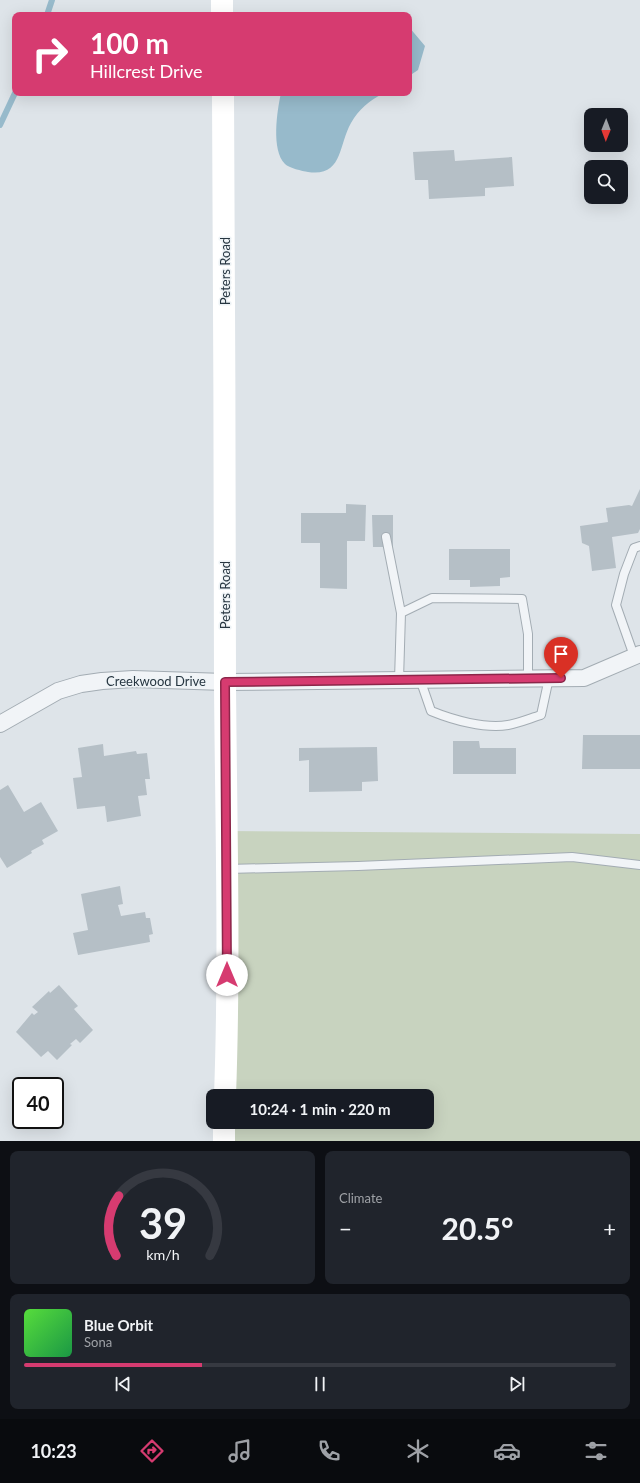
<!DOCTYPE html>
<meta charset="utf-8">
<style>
:root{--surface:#171b24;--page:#20242c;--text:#f1f3f6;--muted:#9ea1a6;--line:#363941;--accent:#d63b70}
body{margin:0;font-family:Lato,sans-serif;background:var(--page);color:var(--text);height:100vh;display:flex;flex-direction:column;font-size:15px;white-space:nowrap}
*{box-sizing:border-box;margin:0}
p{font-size:13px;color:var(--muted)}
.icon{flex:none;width:22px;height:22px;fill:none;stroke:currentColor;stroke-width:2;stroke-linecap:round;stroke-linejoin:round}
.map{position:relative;height:1141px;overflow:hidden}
.panel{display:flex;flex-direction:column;gap:10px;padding:10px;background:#0d0f14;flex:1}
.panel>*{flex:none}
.hud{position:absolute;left:12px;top:12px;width:400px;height:84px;border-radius:8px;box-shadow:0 4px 16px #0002;background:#d63b70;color:#fff;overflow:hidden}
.needle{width:26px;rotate:181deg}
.controls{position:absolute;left:584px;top:108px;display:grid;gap:8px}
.controls a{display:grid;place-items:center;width:44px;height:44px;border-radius:8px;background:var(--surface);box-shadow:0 4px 16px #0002;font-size:20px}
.speed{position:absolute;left:12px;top:1077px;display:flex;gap:8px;font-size:20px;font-weight:700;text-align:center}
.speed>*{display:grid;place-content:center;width:52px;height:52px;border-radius:50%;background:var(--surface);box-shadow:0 4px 16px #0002;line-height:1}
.speed .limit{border:2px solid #111;border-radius:6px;background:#fff;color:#111}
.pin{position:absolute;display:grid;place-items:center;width:34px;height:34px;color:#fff;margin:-41px -17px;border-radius:50% 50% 50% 0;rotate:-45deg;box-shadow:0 0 4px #0007}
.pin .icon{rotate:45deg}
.me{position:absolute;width:44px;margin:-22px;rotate:0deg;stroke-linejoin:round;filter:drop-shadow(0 0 3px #0008)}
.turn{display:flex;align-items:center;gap:14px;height:84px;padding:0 12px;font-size:18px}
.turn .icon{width:52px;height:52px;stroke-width:2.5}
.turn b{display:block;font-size:28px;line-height:34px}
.big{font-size:30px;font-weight:700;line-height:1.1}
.panel .tile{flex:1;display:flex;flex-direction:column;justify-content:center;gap:6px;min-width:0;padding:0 14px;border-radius:8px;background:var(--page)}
.panel .dial{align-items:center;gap:0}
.dial svg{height:104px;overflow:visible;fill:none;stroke:var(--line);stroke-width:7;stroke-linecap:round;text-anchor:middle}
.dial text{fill:var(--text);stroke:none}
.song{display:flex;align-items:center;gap:12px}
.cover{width:48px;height:48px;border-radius:6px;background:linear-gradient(135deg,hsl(110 70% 55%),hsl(140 70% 35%))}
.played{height:4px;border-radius:2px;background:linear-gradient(90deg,var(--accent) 30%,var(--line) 30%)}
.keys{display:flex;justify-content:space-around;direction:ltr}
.heat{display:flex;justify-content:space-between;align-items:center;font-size:22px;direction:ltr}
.panel .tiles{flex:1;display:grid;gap:10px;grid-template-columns:1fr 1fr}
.tile:last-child{grid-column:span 2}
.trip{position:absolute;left:206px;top:1089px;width:228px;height:40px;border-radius:8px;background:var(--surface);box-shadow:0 4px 16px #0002;font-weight:700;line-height:40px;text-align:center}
.dock{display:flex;height:64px;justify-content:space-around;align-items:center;background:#090b0e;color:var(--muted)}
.dock .icon{width:28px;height:28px}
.dock .on{color:var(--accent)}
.dock b{font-size:18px;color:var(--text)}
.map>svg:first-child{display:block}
.green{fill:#c8d3bf}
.water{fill:#97bacb}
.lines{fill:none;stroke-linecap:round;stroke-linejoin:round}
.stream{stroke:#97bacb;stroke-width:6}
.building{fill:#b5bfc6}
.lane-casing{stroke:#a3acb3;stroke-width:10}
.street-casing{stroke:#a3acb3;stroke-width:18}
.lane{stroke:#f1f4f7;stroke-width:8}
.street{stroke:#f1f4f7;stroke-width:16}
.secondary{stroke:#fff;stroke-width:22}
.route-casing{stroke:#8b2649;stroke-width:10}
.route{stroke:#d63b70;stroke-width:7}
.labels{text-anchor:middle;stroke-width:3;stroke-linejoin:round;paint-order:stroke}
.street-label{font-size:13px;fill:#263540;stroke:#eef3f6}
</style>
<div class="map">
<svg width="640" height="1141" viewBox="0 0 640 1141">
<rect width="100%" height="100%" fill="#dee4e9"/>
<!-- green -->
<path class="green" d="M226,831L640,834V1141H224V1122H427V1096H225Z"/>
<!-- water -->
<path class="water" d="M409,27L425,46L418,70L409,76Z
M281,93H384C369,101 359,109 351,123C338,146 343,177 308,172C302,171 289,168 285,164C271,150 277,111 281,93Z"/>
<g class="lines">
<!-- stream -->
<path class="stream" d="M47,15L52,0
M0,125L15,93"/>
</g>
<!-- building -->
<path class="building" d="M454,150L455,161L512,157L514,186L485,188V196L429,199L428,180H415L413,152Z
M640,489V529L638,533L612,537L616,568L592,571L589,546L582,543L580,526L608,522L606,508L629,505L632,506Z
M346,504L366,505L365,541H347V589L320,588V543H301V513H346Z
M372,515H393V547H373Z
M449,549H510V577L500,578V586L470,587V580H449Z
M583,735H640V769H582Z
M453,741H479L480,748H516V774H453Z
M103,744L104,756L136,751L137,754L147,753L150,779H145L147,795L138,796L141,816L107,822L105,806L77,809L73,778L82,777L78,748Z
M377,747L378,781L362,782V791L309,792V760L299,761V748Z
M8,785L24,812L41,802L58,831L42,840L44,844L31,851L32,853L7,868L0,857V790Z
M120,886L123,904L118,905L121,916L145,912L146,918H150L152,929L153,934L149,935L150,942L78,955L73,933L88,930L81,894Z
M59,985L78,1006L74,1009L93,1030L80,1043L76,1039L70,1044L72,1045L57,1060L48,1051L41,1057L16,1032L32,1013L34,1015L38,1012L32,1007L49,991L50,993Z"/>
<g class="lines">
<!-- lane casing -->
<g class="lane-casing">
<path id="lane" d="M386,537L401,613L399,680
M401,613L432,598L522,599L528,634V678
M634,656L616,605L624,574L634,548L640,546
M420,679L431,711C453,720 485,729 508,725C519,723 531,718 541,715L549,678
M227,869L358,866L572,857L640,865"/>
</g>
<!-- street casing -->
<g class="street-casing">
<path id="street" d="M0,724L58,691L81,684L102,681L133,679L225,682L584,678L640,654"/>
</g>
<!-- lane -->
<use href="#lane" class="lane"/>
<!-- street -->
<use href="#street" class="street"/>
<!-- secondary -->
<path class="secondary" d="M222,0V15
M223,93C225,290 224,486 225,683C226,820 230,958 225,1096
M224,1141V1122"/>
</g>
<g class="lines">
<!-- route casing -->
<g class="route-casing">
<path id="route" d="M227,975L225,682L561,678"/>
</g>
<!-- route -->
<use href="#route" class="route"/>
</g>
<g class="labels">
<!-- street labels -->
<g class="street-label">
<text transform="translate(225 271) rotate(-90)" y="5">Peters Road</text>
<text transform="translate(225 595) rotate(-90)" y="5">Peters Road</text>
<text x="156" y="686">Creekwood Drive</text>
</g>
</g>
</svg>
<div class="controls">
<a><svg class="needle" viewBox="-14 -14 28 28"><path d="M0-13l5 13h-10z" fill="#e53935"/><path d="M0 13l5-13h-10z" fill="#9ea1a6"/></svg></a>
<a><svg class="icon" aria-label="search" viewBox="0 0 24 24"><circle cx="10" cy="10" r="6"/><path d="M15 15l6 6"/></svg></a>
</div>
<div class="speed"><div class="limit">40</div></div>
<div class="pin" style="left:561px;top:678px;background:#d93025"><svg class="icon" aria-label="arrive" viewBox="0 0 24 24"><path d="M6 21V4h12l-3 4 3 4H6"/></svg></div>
<svg class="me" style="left:227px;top:975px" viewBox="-20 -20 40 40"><circle r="19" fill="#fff"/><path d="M0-13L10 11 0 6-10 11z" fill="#d63b70"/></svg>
<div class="trip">10:24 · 1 min · 220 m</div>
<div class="hud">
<div class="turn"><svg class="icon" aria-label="right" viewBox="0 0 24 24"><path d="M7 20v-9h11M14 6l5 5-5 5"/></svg><div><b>100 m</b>Hillcrest Drive</div></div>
</div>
</div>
<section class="panel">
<div class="tiles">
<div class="tile dial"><svg viewBox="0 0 100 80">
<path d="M14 69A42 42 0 1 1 86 69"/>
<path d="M14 69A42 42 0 0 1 16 23" stroke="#d63b70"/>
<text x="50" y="56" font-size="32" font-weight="700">39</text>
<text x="50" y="72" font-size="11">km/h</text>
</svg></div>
<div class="tile"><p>Climate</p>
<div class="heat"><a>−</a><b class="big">20.5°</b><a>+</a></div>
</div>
<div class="tile">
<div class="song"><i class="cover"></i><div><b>Blue Orbit</b><p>Sona</p></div></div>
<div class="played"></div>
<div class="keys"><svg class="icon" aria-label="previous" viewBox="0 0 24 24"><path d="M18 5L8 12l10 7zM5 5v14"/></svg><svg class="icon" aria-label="pause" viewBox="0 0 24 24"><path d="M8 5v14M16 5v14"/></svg><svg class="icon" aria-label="next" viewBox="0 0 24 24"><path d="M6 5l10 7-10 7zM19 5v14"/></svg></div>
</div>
</div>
</section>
<nav class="dock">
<b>10:23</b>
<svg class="icon on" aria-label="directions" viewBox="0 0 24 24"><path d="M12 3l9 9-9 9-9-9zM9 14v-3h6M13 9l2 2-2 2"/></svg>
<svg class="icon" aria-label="music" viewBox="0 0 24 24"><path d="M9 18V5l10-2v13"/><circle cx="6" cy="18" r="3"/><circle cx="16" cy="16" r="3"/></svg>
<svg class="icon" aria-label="phone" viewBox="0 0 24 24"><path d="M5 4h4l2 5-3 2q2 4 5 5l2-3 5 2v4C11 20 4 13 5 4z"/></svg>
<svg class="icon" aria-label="climate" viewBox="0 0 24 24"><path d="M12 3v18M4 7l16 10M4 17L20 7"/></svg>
<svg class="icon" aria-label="car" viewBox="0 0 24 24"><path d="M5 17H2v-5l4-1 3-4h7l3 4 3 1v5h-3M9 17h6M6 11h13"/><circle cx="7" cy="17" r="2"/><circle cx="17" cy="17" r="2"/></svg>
<svg class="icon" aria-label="filters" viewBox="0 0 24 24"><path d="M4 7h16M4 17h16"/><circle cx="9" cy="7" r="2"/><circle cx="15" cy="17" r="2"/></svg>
</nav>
